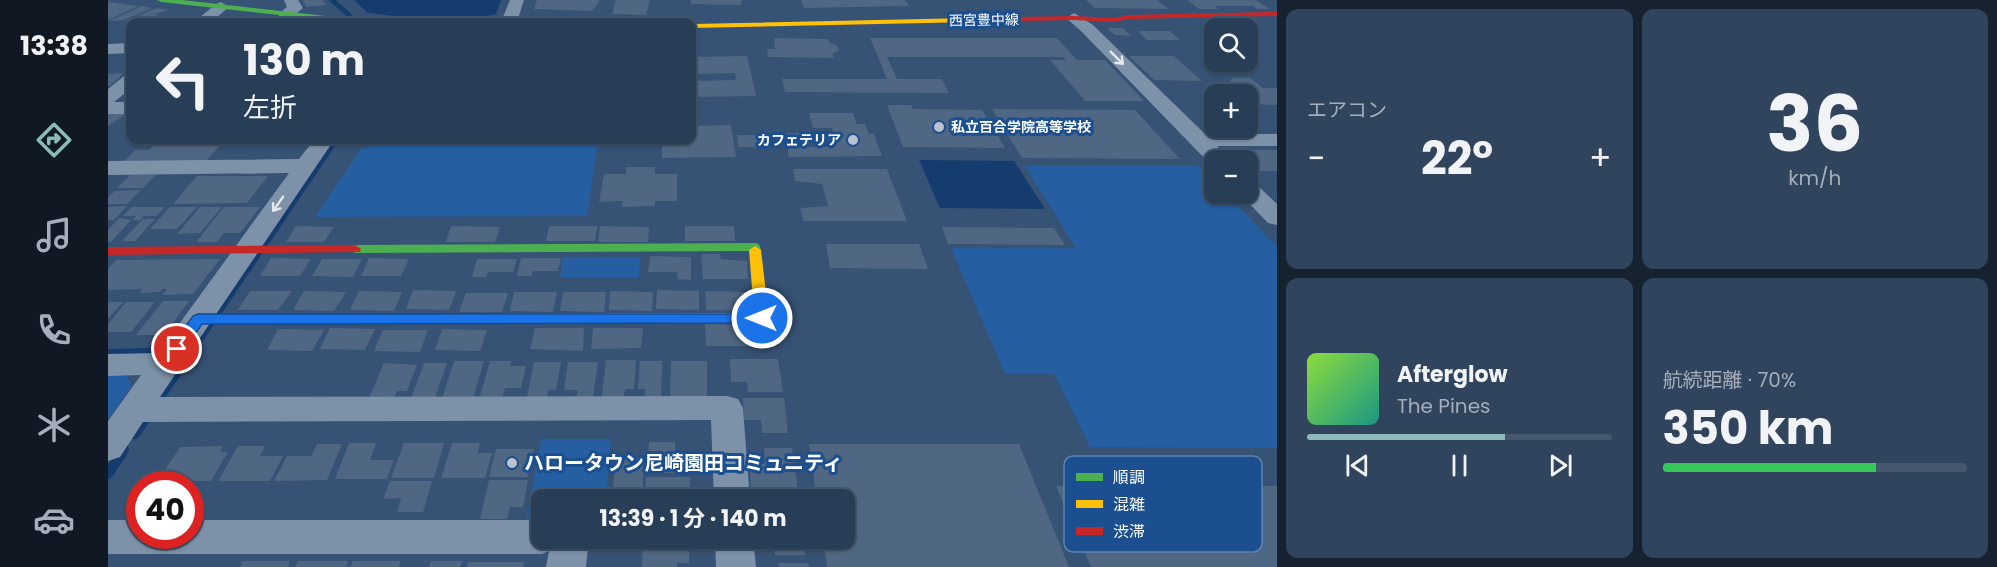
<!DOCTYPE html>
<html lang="ja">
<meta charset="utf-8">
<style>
:root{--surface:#283e57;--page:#30455d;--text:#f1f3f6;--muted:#a5aeba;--line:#44576d;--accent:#8bbbb9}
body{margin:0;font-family:Poppins,"Noto Sans JP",sans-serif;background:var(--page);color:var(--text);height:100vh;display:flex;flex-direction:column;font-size:22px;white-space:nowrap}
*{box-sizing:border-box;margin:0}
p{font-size:20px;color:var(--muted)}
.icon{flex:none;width:33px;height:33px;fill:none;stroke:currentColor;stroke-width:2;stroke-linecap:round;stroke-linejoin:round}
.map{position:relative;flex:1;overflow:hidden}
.sheet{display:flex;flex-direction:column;gap:9px;padding:9px;background:#162230;width:720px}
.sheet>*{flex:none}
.top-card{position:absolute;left:18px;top:18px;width:570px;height:126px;border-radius:12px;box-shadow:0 2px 4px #0004,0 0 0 2px var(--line);background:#283e57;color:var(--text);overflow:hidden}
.fabs{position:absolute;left:1096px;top:18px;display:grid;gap:12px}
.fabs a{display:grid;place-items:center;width:54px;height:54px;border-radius:12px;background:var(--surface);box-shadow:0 2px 4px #0004,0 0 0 2px var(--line);font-size:30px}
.speed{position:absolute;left:18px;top:471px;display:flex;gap:12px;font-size:30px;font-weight:700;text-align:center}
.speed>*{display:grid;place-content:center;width:78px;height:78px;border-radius:50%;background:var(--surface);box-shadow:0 2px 4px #0004,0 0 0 2px var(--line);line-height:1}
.speed .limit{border:9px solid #d22;background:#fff;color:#111}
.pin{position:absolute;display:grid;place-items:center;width:51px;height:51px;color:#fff;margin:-26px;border:3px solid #fff;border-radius:50%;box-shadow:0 2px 6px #0007}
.me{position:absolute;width:66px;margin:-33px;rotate:270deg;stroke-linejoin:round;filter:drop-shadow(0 0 4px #0008)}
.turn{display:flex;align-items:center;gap:21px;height:126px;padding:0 18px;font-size:27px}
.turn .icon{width:78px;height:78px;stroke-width:2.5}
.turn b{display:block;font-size:42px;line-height:51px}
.big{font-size:45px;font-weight:700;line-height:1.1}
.sheet .widget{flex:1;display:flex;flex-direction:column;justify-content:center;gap:9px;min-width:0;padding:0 21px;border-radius:12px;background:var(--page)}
.sheet .dial{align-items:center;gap:0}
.dial b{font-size:78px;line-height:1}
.song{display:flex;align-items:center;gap:18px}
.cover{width:72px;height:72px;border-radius:9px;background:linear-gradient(135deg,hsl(90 70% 55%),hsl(170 70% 35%))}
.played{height:6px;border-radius:3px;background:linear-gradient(90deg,var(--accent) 65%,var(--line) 65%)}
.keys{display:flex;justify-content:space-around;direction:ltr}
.heat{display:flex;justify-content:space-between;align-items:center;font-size:33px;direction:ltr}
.charge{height:9px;border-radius:4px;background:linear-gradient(90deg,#34c759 70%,var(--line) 0)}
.sheet .tiles{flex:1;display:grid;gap:9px;grid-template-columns:repeat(2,1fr)}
.trip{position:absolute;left:423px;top:489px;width:324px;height:60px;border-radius:12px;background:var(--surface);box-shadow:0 2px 4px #0004,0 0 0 2px var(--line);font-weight:700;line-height:60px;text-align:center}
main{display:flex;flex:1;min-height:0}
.dock{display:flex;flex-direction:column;width:108px;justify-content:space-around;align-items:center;background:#101923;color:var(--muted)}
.dock .icon{width:42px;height:42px}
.dock .on{color:var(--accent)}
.dock b{font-size:27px;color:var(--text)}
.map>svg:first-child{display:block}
.green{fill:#265fa1}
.water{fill:#153c6e}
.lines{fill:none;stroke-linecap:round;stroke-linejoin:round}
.stream-far3{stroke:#153c6e;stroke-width:5}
.stream-far2{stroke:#153c6e;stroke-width:7}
.stream-far1{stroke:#153c6e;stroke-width:8}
.stream{stroke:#153c6e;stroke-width:10}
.building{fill:#506783}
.street{fill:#7d92a8;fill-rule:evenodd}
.fast{fill:#4caf50;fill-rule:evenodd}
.slow{fill:#ffc107;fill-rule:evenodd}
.jam{fill:#c62828;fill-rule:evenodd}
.oneway{stroke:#e5e9ee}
.route{fill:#1a73e8;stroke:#114b97;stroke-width:1.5}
.poi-dot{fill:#b9c2ce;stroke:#1b4f8f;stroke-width:2}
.labels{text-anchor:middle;stroke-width:6;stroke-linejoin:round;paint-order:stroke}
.far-street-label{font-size:14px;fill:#fff;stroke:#1b4f8f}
.far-poi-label{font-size:14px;font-weight:bold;fill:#fff;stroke:#1b4f8f;text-anchor:start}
.near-poi-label{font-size:20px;font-weight:bold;fill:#fff;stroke:#1b4f8f;text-anchor:start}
.key{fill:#1b4f8f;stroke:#5f84b1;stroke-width:1.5}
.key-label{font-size:16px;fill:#fff}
</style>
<main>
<nav class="dock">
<b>13:38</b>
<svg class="icon on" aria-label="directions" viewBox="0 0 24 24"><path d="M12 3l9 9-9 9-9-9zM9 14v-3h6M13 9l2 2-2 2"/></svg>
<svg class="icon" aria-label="music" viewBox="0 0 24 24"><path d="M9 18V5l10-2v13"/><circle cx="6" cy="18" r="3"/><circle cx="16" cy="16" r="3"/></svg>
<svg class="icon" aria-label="phone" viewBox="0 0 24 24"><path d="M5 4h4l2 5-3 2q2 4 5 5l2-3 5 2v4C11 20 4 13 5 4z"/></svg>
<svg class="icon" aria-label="climate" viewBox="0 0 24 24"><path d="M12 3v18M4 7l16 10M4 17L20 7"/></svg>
<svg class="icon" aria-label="car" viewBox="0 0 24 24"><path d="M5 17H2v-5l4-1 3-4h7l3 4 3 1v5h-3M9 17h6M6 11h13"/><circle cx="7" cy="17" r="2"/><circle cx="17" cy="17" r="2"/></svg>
</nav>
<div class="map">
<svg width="1169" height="567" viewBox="0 0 1169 567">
<rect width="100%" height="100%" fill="#365274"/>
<!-- green -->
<path class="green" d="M287,140H490L479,216L207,217L253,149Z
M917,166H1092L1107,182V194H1118L1169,246V448L982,447L946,374H897L843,248H968Z
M455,257H532L531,277H452Z
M0,376H19L24,386L0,419Z
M433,439H503L498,499L434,500L433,521H418Z"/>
<!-- water -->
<path class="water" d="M246,0H393L388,14L363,20L314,19L260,13Z
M811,160L906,161L937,209L832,208Z"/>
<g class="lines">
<!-- stream-far3 -->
<path class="stream-far3" d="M224,0L242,16L239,22"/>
<!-- stream-far2 -->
<path class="stream-far2" d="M174,218L227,140"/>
<!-- stream-far1 -->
<path class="stream-far1" d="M0,353L41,352
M69,372L175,216"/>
<!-- stream -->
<path class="stream" d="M27,434L70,370
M0,474L16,450"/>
</g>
<!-- building -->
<path class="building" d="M195,0H214L219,5L198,7Z
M429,0H489L492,1L484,11L426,9Z
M508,0H542L538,15L504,14Z
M583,0H634L633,5L583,4Z
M693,0H797L801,6L696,8Z
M978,0H1049L1060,9L987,8Z
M1079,0H1147L1162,9H1150L1144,6H1106L1111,9H1091Z
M0,2L31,6L0,20Z
M34,6L45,8L16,20L1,21Z
M49,8L61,10L46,14L51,15L33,22L20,20Z
M999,28H1015L1023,36L1007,35Z
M1030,31H1062L1072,40H1039Z
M666,38L720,39L722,43L730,46L731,50L724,54L726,58L660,57L659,49H667Z
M762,38H949L969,60H997L1036,101H977L942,60H958L955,57H779L789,79H834L841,93L677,92L674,79H779Z
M639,56L648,96L584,97V81L628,80L627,73L584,74V57Z
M1021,56H1066L1094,81L1046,80Z
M16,73L6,82L0,87V74Z
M1124,78H1142L1155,88H1169V105L1140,104V94H1126L1118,88Z
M779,105H803L805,109L874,110L897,148L795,147Z
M884,109L1027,110L1072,159L914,158Z
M4,112H22L0,126V115Z
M701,113H745L749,124H757L761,134H766L774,156L681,157L677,133H697L700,147H725L721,134H726L724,128H705Z
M623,125L628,157L554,158V140H584V126Z
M629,135H650L652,147H630Z
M65,140H117L97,162H15L27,150H41L49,142H62Z
M1123,150H1169V171H1144L1140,167V160H1133Z
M518,167H547V174H569V201H547V206L514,207L515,201L491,202L496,174H518Z
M685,169H779L799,221H695L692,208L720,206L714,184L687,181Z
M22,175H48L35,188H9Z
M89,176H160L139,203L65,204Z
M33,190L19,204H0V197L7,191Z
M19,206L6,220H0V207Z
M24,207H57L48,216H36L32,220H24L28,216H15Z
M62,207H89L69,229H42Z
M92,207H114L92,233L69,234Z
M116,207H152L132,233H116L109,242H88Z
M11,218L23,220L3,242H0V230Z
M35,219H47L27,241H14Z
M188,226L226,227L216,242H178Z
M343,226L392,227L387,242H338Z
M441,226H489L487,241H438Z
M492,226L541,227L540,242H490Z
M577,226H626L627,241H577Z
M834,227L946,228L957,245L840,244Z
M718,244H811L820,269L722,268Z
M593,254H612L613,259L639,261L640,279H595Z
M542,256L583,257V280L570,279L569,272H540Z
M163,258L203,259L192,276H152Z
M261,258L301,259L293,276H253Z
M413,258H453L450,271H425L423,276H409Z
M112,259L85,294L54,295L59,289H54L52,292L32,293L35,289L0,290V269L8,260Z
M214,259H254L245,277L204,276Z
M369,259H409L405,272H380L378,277H364Z
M305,290L348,291L341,310L298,309Z
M549,290L591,291V310L548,309Z
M142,291H184L170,310H130Z
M196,291L238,292L226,311L185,310Z
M251,291L294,292L286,311L242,310Z
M502,291L545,292L544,311L501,310Z
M597,291L639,292L641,311L598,310Z
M406,292H449L445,312L402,311Z
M455,292H498L496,312L452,311Z
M358,293H400L394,312H351Z
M55,301H81L56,335H28Z
M0,302H15L0,319Z
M18,302H47L23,332H0V324Z
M597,324L642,325L644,346H598Z
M222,328L267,329L257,350L212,349Z
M427,328H476L475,351L422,349Z
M485,328H535L533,348L483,349Z
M170,329L216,330L204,351L159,350Z
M334,329L379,330L372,351L327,350Z
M275,330H320L312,352L266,351Z
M622,359H670L675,392H640L639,382H623Z
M498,360H528L526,389H517L515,403L493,404Z
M346,361H376L365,399L332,405Z
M382,361H404L402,366H418L413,388H397L393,403H370Z
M532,361H554L553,403H537V389H530Z
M563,361H599V396H587L588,401H562Z
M426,362H453L448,390H440L438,402H418Z
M460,362H490L484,404H467L470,390H456Z
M276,363L309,365L299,391H289L283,405H258Z
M316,363H339L324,406H300Z
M635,398H676L680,433H654L653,420H636Z
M541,442H567V457H582V473H539Z
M241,443H268L262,460H286L279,479H227Z
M296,443H336L326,478H283Z
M344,443H372L370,453H384L377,478H333Z
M209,444H234L219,480L166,481L179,456H203Z
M701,444H911L961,567H719L715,538H736V500H709Z
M115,446L112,452H120L103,481H60L67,470H57L72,447Z
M130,446H157L152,456H175L162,481H110Z
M656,448H684L691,498H644L641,464H657Z
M388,449H426L420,477H381Z
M508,458H536L534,497H504Z
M538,477H582V495H567V500H537Z
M381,480H420L415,507H402L399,519H372Z
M282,481H324L315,512H289L293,498L275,499Z
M948,486H1169V567H983Z
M644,538H695L697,555H667L665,541H645Z
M581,542V563H569V567H534L535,543Z
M134,561H182L180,567H132Z
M190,561H240L238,567H187Z
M245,561H292L291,567H243Z
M323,561H354L352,567H321Z
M360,562H416L415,567H359Z
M670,563H700L701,567H671Z"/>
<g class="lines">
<!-- street -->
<path class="street" d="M176,0H190L195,8L184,17H172L170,14L179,7Z
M402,0H416L409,22H393Z
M113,2L121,7L103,22H86L108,4Z
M966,13L985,25L1097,134H1169V146H1109L1122,160H1107V166L1103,165L973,31L958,18Z
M22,43V53L0,54V44Z
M22,74V89L6,102H22V114H0V89L16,76Z
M206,140H226L52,397L619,396L630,399L635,408L642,500H606L603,420L35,422L12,457L0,461V421L33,375L0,376V354L50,353L181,173L0,175V161L191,159Z
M1140,182L1148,184L1169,204V225L1160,223L1132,194H1140Z
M0,520H32V536H82V520H434V538H481L478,567H438L441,551L434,554H0Z
M607,538H645L648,567H608Z"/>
<!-- fast -->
<path class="fast" d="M49,0H74L253,20L257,22H236L53,2Z
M647,243L651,244L653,250L647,254L641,251L247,253L241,249L247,245Z"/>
<!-- slow -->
<path class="slow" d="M861,18H864V22L584,28V24Z
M647,246L653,250L661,318L654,323L324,324L317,319L324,314L646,313L641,250Z"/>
<!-- jam -->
<path class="jam" d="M1169,12V16L1020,19L1006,22L966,20L861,22L857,20L861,18L966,16L1006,18L1020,15Z
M247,245L253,249L252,252L0,255V247Z
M90,314H324L331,319L324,324L85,322L83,319Z"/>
</g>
<!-- one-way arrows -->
<defs><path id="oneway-shaft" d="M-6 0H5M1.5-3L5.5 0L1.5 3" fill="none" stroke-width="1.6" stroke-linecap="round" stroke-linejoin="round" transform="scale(1.5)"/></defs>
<g class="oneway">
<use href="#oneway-shaft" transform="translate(1009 58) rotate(45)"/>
<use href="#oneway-shaft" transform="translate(170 204) rotate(125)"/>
</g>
<!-- route -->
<path class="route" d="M90,314H654L661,318L654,323L94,324L74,353H64L61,349L64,345L85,316Z"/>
<!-- markers -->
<g class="poi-dot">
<circle cx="831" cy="127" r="6"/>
<circle cx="745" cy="140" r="6"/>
<circle cx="404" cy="463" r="6"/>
</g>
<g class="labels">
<!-- far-street labels -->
<g class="far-street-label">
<text transform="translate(876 20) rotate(-1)" y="5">西宮豊中線</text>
</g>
<!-- far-poi labels -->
<g class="far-poi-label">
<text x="843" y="132">私立百合学院高等学校</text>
<text x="733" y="145" text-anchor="end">カフェテリア</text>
</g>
<!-- near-poi labels -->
<g class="near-poi-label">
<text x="416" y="470">ハロータウン尼崎園田コミュニティ</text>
</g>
</g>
<!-- legend -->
<rect x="956" y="456" width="198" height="96" rx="9" class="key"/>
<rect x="968" y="473" width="27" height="8" fill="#4caf50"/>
<rect x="968" y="500" width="27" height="8" fill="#ffc107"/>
<rect x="968" y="527" width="27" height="8" fill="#c62828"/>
<g class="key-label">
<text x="1005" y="483">順調</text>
<text x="1005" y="510">混雑</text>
<text x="1005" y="537">渋滞</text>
</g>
</svg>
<div class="fabs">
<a><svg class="icon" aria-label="search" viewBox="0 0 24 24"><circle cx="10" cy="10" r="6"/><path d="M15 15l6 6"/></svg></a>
<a>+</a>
<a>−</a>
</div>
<div class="speed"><div class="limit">40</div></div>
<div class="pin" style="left:69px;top:349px;background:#d93025"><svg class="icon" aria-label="arrive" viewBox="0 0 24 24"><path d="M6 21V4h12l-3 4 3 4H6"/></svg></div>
<svg class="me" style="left:654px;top:318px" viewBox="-20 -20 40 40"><circle r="17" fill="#1a73e8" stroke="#fff" stroke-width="3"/><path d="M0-11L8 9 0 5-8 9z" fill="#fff"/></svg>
<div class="trip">13:39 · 1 分 · 140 m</div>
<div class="top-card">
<div class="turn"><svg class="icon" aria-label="left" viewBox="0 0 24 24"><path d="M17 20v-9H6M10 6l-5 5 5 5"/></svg><div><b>130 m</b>左折</div></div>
</div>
</div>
<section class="sheet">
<div class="tiles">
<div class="widget"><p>エアコン</p>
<div class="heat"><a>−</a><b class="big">22°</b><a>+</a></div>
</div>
<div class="widget dial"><b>36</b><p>km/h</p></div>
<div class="widget">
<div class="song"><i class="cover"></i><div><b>Afterglow</b><p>The Pines</p></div></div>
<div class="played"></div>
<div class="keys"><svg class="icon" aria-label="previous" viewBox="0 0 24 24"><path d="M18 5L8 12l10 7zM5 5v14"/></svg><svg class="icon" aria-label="pause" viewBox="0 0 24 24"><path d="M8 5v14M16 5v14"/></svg><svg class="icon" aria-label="next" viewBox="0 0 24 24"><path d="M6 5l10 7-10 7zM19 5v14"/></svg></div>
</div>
<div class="widget"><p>航続距離 · 70%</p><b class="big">350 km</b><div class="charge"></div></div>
</div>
</section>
</main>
